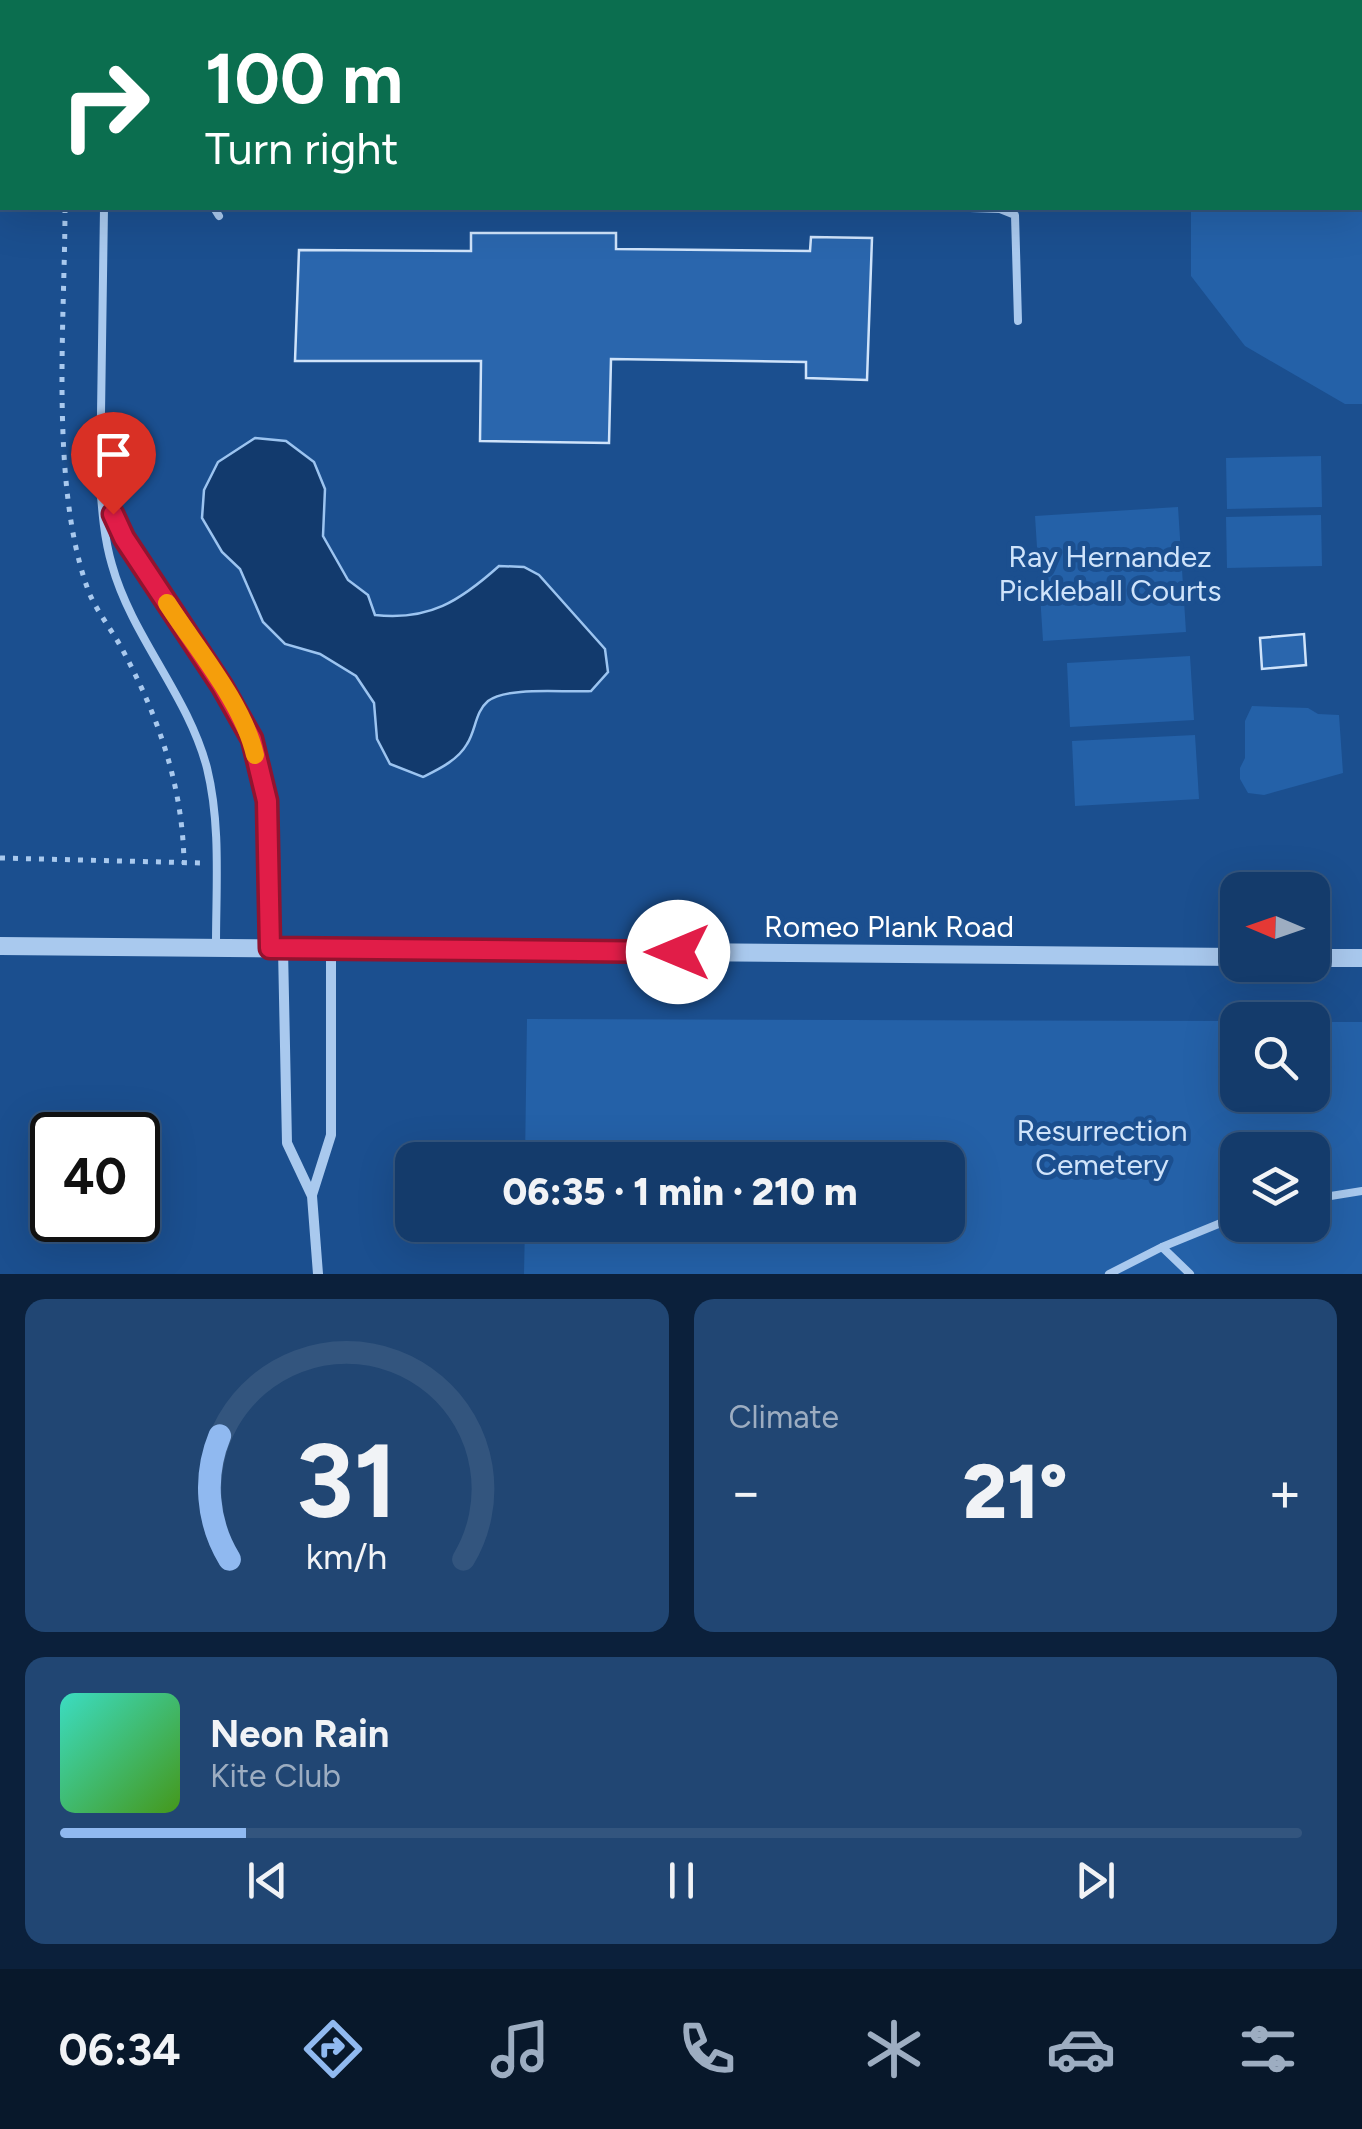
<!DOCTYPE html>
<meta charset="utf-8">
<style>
:root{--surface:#143b6b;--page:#214673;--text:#f1f3f6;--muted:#9dadc1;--line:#33557e;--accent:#90b9f0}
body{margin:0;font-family:Figtree,sans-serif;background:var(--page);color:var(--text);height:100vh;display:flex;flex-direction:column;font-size:38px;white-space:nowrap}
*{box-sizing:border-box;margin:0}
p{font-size:32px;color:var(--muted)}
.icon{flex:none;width:55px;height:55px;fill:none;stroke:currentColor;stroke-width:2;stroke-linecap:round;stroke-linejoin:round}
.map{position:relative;height:1274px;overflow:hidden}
.side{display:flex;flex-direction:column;gap:25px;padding:25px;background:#0b203b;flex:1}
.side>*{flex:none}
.guide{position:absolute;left:0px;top:0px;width:1362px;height:210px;box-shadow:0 10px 40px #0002,0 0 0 2px var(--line);background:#0b6e4f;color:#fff;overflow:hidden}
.needle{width:65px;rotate:272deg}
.tools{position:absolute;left:1220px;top:872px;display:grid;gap:20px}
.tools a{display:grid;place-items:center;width:110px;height:110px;border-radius:20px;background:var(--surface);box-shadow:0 10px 40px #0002,0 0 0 2px var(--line);font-size:50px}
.speed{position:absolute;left:30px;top:1112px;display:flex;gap:20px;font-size:50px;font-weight:700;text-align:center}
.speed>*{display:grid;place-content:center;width:130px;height:130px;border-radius:50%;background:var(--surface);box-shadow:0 10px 40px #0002,0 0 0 2px var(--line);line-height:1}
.speed .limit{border:5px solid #111;border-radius:15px;background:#fff;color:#111}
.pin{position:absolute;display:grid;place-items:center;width:85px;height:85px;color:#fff;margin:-102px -42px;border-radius:50% 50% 50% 0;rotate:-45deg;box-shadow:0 0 10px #0007}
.pin .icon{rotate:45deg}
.me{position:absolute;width:110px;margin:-55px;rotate:270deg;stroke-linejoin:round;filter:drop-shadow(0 0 8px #0008)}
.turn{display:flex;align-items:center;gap:35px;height:210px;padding:0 40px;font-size:45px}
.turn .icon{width:130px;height:130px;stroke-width:2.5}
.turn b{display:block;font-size:70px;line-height:85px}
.big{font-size:75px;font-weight:800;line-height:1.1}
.side .widget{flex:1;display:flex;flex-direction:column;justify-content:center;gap:15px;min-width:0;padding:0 35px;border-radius:20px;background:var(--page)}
.side .dial{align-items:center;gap:0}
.dial svg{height:260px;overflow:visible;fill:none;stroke:var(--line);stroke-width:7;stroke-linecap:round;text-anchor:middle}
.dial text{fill:var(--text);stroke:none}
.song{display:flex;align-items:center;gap:30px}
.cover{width:120px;height:120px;border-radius:15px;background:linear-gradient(135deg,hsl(170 70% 55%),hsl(100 70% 35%))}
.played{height:10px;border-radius:5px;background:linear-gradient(90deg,var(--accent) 15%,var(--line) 15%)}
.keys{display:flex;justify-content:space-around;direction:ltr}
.heat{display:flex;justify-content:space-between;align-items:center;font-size:55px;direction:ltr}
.side .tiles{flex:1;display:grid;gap:25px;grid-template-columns:1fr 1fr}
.widget:last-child{grid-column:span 2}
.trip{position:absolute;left:395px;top:1142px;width:570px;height:100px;border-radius:20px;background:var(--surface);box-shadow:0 10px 40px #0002,0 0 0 2px var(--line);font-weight:800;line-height:100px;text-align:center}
.dock{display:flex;height:160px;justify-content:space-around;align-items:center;background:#08182b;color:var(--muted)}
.dock .icon{width:70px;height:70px}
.dock .active{color:var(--accent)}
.dock b{font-size:45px;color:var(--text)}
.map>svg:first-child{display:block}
.green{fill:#2461a8;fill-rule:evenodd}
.water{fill:#123a6d;stroke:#9cc4f0;stroke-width:2.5}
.building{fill:#2a66ad;stroke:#cfe3fa;stroke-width:2.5}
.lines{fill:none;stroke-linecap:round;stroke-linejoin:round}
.path{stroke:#a9c9ee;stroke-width:5;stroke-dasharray:5 8;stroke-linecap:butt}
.service{stroke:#a9c9ee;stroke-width:8}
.minor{stroke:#a9c9ee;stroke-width:10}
.tertiary{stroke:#a9c9ee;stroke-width:18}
.route-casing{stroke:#92132f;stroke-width:25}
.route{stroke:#e11d48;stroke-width:18}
.slow{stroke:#f59e0b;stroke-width:18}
.labels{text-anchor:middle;stroke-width:10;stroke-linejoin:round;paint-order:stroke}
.park-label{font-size:30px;fill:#cfe3fa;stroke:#1b4f8f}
.street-label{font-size:30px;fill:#fff;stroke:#1b4f8f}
</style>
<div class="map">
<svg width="1362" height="1274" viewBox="0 0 1362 1274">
<rect width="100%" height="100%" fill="#1b4f8f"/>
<!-- green -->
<path class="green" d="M1163,0H1362V404H1345L1245,346L1191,276V208H1360V2Z
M1321,456L1322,507L1227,509L1226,458Z
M1178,507L1186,632L1043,641L1035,516Z
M1321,515L1322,566L1227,568L1226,517Z
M1190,656L1194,720L1070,727L1067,663Z
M1252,706L1308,708L1318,714L1339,715L1343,773L1264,795L1248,793L1240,779V768L1245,758V721Z
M1195,735L1199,799L1075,806L1072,741Z
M527,1019L1237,1021L1238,1095H1312L1313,1022H1362V1274H524L525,1225H948V1160H525ZM1238,1150H1312V1225H1238Z"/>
<!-- water -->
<path class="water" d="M255,438L286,441L314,462L325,489L323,536L348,580L368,595L375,615C429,621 460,601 499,566L524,567L539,575L605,649L608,672L591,691C565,693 508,686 488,701C475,712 476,730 467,744C458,760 439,769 423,777L390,764L377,739L374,703L356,676L320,654L285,644L263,622L240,569L222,552L202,518L204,490L218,462Z"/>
<!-- building -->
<path class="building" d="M929,0H1120L929,2Z
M471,233H616V249L810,251L811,237L872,238L867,380L806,378V362L611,359L609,443L480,441L481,361H295L299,250L471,251Z
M1304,634L1306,665L1262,669L1260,638Z"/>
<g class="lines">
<!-- path -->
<path class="path" d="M65,0V2
M65,208C65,320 50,482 87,587C94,608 110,627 121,647C158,715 183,786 184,864
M0,858L202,863"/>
<!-- service -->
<path class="service" d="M103,0V2
M218,2V0
M842,2V0
M104,208L100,482C102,510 104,538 112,565C132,637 188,695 207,768C221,825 216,886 216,945
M214,208L219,216
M970,208L1000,209L1015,215L1018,321
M104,490L125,539L221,686L252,739L267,801L270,948
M1312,1199L1362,1191
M1162,1247L1190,1274
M1109,1274L1162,1247L1238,1216"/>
<!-- minor -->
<path class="minor" d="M283,949L287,1143L312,1196L318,1274
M312,1195L331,1135V950"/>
<!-- tertiary -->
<path class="tertiary" d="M0,946L1238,957
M1312,958H1362"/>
</g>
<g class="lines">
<!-- route casing -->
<g class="route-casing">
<path id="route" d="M113,514L124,538L222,686L252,739L267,801L270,948L678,952"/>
</g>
<!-- route -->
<use href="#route" class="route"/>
<!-- slow -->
<path class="slow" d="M167,603C196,648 243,703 255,755"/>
</g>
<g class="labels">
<!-- park labels -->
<g class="park-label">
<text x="1110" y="567">Ray Hernandez<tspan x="1110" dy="34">Pickleball Courts</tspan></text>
<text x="1102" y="1141">Resurrection<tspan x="1102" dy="34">Cemetery</tspan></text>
</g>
<!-- street labels -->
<g class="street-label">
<text x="889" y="937">Romeo Plank Road</text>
</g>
</g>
</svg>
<div class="tools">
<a><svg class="needle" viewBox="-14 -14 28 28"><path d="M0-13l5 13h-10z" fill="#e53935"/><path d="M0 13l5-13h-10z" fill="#9dadc1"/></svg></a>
<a><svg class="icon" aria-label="search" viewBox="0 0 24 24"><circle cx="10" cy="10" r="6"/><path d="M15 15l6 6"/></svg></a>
<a><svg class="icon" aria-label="layers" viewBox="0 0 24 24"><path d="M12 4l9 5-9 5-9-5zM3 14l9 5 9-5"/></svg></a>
</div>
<div class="speed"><div class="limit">40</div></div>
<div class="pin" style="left:113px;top:514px;background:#d93025"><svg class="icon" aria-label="arrive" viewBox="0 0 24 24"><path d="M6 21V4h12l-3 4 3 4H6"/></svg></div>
<svg class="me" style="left:678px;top:952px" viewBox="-20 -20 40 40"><circle r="19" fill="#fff"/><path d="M0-13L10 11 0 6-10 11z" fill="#e11d48"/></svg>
<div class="trip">06:35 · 1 min · 210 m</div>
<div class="guide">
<div class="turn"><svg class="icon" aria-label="right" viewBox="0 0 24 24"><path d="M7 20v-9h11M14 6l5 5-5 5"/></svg><div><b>100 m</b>Turn right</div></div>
</div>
</div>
<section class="side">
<div class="tiles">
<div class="widget dial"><svg viewBox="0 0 100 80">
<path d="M14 69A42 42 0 1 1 86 69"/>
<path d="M14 69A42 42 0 0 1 11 31" stroke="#90b9f0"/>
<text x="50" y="56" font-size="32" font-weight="700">31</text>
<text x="50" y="72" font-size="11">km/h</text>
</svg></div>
<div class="widget"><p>Climate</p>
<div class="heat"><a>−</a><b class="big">21°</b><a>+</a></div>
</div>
<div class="widget">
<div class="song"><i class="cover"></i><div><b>Neon Rain</b><p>Kite Club</p></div></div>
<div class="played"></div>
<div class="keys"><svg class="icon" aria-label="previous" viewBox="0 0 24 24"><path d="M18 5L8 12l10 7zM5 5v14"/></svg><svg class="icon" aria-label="pause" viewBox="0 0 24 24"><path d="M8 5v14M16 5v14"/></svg><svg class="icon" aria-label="next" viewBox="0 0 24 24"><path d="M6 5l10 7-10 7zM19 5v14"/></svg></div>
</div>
</div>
</section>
<nav class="dock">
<b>06:34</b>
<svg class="icon active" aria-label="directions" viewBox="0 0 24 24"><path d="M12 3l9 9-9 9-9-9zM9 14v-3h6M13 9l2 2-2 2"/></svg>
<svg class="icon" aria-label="music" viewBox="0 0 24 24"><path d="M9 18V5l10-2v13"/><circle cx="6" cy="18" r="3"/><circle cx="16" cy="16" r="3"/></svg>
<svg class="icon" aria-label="phone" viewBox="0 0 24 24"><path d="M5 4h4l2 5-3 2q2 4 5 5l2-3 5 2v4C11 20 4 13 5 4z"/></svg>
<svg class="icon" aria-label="climate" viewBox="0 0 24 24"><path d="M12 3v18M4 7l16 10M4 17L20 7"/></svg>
<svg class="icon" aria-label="car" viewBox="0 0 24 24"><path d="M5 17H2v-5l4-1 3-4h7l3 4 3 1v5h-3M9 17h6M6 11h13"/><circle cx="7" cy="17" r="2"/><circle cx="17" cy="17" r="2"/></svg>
<svg class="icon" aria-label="filters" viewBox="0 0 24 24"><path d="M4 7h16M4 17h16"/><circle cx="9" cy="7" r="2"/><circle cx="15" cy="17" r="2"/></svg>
</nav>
